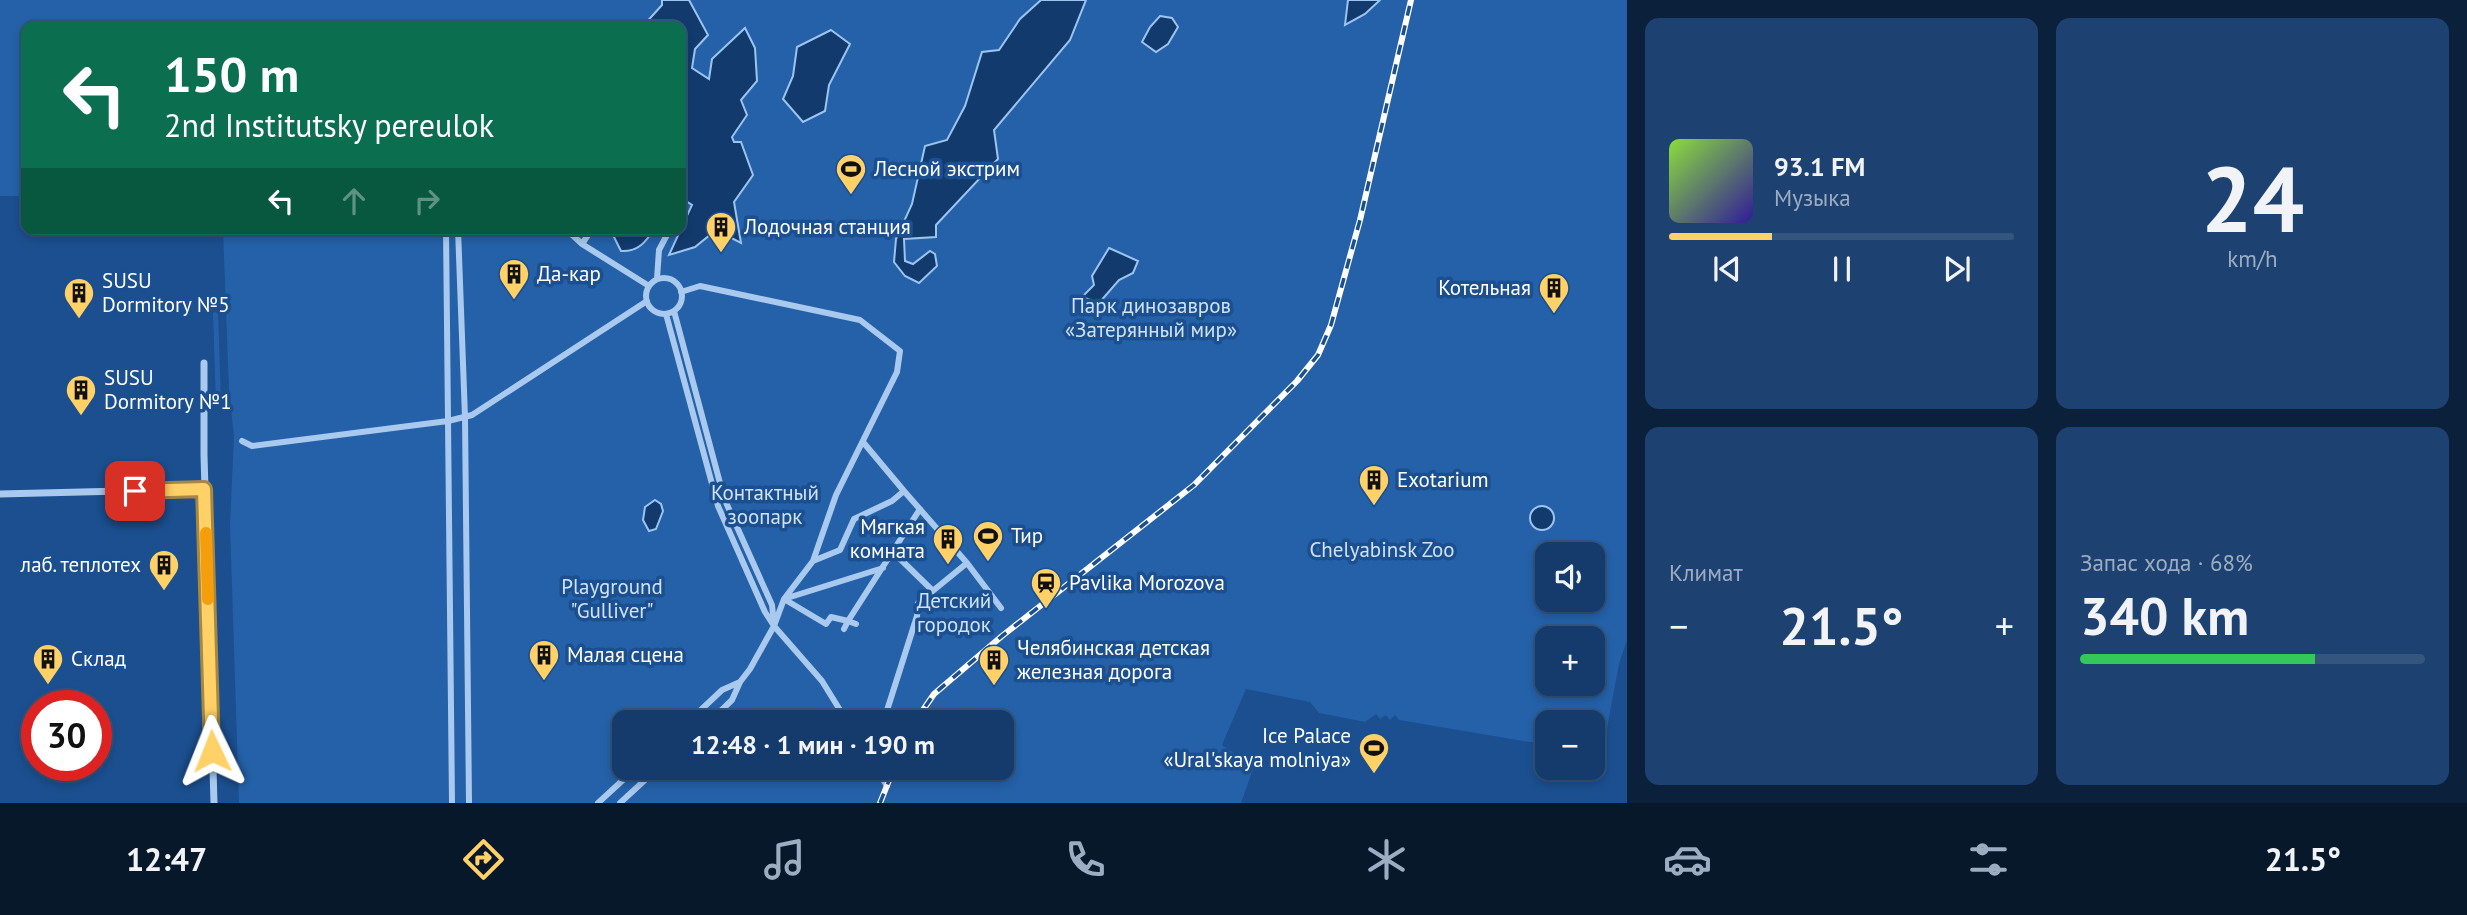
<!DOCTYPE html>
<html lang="ru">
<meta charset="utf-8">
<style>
:root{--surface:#143b6b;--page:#1d4271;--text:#f1f3f6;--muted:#9dadc1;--line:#33557e;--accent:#ffd166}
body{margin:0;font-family:"PT Sans",sans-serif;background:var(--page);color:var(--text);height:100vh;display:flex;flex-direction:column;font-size:26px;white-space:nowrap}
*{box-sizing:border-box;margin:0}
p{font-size:23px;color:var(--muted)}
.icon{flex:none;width:38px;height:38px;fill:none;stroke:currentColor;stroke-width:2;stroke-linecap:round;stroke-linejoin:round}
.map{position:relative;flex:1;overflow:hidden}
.sheet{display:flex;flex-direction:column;gap:18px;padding:18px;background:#0b203b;width:840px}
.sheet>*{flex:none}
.banner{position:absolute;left:21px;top:21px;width:665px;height:214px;border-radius:14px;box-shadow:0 4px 10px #0003,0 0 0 2px var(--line);background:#0b6e4f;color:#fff;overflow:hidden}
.fabs{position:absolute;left:1535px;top:542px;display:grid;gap:14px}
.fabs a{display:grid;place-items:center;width:70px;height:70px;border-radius:14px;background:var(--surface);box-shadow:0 4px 10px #0003,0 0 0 2px var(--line);font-size:35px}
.speed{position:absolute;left:21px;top:690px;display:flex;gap:14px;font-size:35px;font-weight:700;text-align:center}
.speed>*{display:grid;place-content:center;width:91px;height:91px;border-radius:50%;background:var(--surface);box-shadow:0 4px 10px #0003,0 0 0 2px var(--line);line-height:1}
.speed .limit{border:10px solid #d22;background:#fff;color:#111}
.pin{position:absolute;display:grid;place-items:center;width:60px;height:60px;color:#fff;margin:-30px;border-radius:14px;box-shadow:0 4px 10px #0006}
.me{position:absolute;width:77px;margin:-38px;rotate:358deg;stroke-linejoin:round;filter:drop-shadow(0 0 5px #0008)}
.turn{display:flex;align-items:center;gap:24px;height:147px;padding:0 28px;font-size:32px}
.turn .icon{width:91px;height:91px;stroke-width:2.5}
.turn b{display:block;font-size:49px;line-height:60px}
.lanes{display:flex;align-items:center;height:66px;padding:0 28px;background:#0003;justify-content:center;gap:35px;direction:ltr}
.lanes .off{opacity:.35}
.big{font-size:52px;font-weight:800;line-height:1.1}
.sheet .card{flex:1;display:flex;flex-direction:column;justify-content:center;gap:10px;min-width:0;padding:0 24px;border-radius:14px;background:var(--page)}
.sheet .dial{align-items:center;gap:0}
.dial b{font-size:91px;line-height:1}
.song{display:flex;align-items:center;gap:21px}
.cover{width:84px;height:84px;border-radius:10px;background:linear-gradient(135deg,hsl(90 70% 55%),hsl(250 70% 35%))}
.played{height:7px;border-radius:4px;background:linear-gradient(90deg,var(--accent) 30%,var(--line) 30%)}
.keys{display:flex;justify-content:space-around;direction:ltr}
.heat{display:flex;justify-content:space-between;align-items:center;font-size:38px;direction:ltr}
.charge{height:10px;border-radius:5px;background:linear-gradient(90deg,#34c759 68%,var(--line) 0)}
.sheet .tiles{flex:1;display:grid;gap:18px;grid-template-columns:repeat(2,1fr)}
.trip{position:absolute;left:612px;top:710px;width:402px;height:70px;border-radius:14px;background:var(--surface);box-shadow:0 4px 10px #0003,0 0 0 2px var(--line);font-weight:800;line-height:70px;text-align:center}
.tabs{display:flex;height:112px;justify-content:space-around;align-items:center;background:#08182b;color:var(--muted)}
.tabs .icon{width:49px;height:49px}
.tabs .current{color:var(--accent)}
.tabs b{font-size:32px;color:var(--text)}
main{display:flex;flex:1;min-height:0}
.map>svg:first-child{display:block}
.green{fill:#2461a8;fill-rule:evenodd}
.water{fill:#123a6d;stroke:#9cc4f0;stroke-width:2}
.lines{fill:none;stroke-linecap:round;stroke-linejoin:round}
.pedestrian{stroke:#a9c9ee;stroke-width:6}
.minor{stroke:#a9c9ee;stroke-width:7}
.rail-casing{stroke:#fff;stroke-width:6}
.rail{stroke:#1b4f8f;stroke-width:3.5;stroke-dasharray:10;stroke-linecap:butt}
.route-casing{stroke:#a68842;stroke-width:18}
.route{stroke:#ffd166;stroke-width:12}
.slow{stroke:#f59e0b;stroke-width:12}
.labels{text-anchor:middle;stroke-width:7;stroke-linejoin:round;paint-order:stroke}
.poi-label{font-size:21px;fill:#fff;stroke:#1b4f8f;text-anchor:start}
.park-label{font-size:21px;fill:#cfe3fa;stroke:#1b4f8f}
</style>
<main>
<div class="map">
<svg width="1627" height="803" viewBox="0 0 1627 803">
<rect width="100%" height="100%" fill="#1b4f8f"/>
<!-- green -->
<path class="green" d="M0,0H1627V640L1619,664L1602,755L1593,753L1592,723H1547V745L1399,720L1395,715L1390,720L1386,715L1380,719L1376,714L1365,722L1319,713L1310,702L1246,689L1222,745L1254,766L1241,803H239L230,525L234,436L229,391L223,229H681V26H26V196H0ZM1547,555H1592V600H1547ZM1547,639H1592V684H1547ZM625,723H1003V768H625Z
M218,311L221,403H216L213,313Z"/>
<!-- water -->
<path class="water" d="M662,0H689L708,35L695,49L692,68L709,79L712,59L745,28L755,48L757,81L741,100L747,115L732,137L734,142H741L753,175L734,202L741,243L716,230L695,247L669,255L692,205L681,198V114L683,110L681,108V26H643L662,5Z
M1041,0H1086L1070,40L994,130L998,159L936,225V237L904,239L905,261L913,264L930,251L935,254L937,266L919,283L905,276L894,262L896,239L912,204L925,146L947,140L965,106L982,52L999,50L1020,19Z
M1348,0H1380L1365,14L1345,25Z
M1160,16L1172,18L1178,27L1168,44L1156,52L1142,42L1150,27Z
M831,30L850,44L829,85L825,111L803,122L783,99L793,76L797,47Z
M615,229H654C646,242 638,252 621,251L614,237Z
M1109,248L1138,261L1133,273L1119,280L1099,303L1082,297L1094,285L1092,276Z
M655,500L661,504L663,511L656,529L649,531L643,520L645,507Z
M1530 518a12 12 0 1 1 24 0a12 12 0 1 1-24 0Z"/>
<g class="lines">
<!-- pedestrian -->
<path class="pedestrian" d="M446,229L452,803
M458,229L465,417L469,803
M566,229L582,244L649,286
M582,244L592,229
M646 296a18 18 0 1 1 36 0a18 18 0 1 1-36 0Z
M657,279L659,250L670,229
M681,292L700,286L860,320L900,351L897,372L836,495L813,561L784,599L774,626L750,669L740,682L732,700L708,723
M674,311L724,498L772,605L774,624
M666,314L718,506L765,612L774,626L822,681L848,723
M242,441L252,446L448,421L472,415L647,301
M863,442L904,491
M893,552L932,590
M813,561L840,550L854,519L892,501L904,491L967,563L1001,608
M856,624L848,621L920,509
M844,629L848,621L831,617L826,624L784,599L883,568
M687,723L722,690L740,682
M883,723L917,616L918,603L967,563
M876,768L887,786
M598,803L636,768
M620,803L658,768"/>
<!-- minor -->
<path class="minor" d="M204,363V455L214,803
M0,494L204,489"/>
<!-- rail casing -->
<g class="rail-casing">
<path id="rail" d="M914,723L934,694L1002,636L1194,485L1297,381L1318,355L1331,325L1360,220L1411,0
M880,803L894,768"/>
</g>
<!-- rail -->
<use href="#rail" class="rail"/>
</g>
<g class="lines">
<!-- route casing -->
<g class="route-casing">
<path id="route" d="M135,491L204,489L212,751"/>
</g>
<!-- route -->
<use href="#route" class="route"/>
<!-- slow -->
<path class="slow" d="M206,533L208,599"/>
</g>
<!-- icons -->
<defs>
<g id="stadium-pin" transform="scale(1.575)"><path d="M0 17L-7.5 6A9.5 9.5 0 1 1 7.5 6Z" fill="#ffd166" stroke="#1b4f8f"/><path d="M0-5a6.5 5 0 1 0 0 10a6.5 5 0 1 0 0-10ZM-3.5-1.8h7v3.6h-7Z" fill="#111"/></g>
<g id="building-pin" transform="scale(1.575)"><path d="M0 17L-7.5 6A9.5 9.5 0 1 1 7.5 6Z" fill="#ffd166" stroke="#1b4f8f"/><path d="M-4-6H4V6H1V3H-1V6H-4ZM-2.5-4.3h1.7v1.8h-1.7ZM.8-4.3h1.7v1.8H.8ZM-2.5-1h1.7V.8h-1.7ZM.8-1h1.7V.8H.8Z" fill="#111"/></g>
<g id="station-pin" transform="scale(1.575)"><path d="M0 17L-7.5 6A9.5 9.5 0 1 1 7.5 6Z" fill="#ffd166" stroke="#1b4f8f"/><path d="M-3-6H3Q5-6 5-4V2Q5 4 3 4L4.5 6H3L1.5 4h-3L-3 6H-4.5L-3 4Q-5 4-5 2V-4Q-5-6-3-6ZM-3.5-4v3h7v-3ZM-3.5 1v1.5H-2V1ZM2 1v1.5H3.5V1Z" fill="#111"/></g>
</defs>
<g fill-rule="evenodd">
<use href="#stadium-pin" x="851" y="169"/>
<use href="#building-pin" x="721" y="227"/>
<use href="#building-pin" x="514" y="274"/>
<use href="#building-pin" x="1554" y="288"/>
<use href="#building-pin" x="79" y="293"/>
<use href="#building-pin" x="81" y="390"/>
<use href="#building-pin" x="1374" y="480"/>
<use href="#stadium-pin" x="988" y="536"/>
<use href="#building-pin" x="948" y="539"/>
<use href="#building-pin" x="164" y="565"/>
<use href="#station-pin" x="1046" y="583"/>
<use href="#building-pin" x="544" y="655"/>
<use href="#building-pin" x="48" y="659"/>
<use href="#building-pin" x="994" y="660"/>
<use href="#stadium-pin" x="1374" y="748"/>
</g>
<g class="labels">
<!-- poi labels -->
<g class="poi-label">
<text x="874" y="176">Лесной экстрим</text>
<text x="744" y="234">Лодочная станция</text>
<text x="537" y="281">Да-кар</text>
<text x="102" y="288">SUSU<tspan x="102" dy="24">Dormitory №5</tspan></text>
<text x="1531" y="295" text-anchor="end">Котельная</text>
<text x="104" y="385">SUSU<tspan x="104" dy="24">Dormitory №1</tspan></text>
<text x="1397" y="487">Exotarium</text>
<text x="925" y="534" text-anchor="end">Мягкая<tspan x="925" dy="24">комната</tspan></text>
<text x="1011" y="543">Тир</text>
<text x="141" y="572" text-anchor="end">лаб. теплотех</text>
<text x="1069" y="590">Pavlika Morozova</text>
<text x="1017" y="655">Челябинская детская<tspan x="1017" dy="24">железная дорога</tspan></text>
<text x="567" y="662">Малая сцена</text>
<text x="71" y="666">Склад</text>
<text x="1351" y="743" text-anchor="end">Ice Palace<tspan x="1351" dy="24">«Ural'skaya molniya»</tspan></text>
</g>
<!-- park labels -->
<g class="park-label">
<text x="1151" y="313">Парк динозавров<tspan x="1151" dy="24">«Затерянный мир»</tspan></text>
<text x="765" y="500">Контактный<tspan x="765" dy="24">зоопарк</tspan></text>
<text x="1382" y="557">Chelyabinsk Zoo</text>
<text x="612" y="594">Playground<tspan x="612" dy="24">"Gulliver"</tspan></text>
<text x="954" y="608">Детский<tspan x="954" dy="24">городок</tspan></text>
</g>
</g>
</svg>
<div class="fabs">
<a><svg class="icon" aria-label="sound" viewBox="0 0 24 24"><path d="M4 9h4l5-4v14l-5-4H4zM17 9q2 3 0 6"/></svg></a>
<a>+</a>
<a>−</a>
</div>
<div class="speed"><div class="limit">30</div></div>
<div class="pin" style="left:135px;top:491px;background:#d93025"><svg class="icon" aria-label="arrive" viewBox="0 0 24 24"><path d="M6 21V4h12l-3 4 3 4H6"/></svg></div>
<svg class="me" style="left:212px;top:751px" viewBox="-20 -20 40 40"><path d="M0-17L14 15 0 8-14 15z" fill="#ffd166" stroke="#fff" stroke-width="4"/></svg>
<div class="trip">12:48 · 1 мин · 190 m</div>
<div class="banner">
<div class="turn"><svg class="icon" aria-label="left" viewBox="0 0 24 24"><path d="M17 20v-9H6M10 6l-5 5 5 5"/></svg><div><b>150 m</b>2nd Institutsky pereulok</div></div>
<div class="lanes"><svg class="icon" aria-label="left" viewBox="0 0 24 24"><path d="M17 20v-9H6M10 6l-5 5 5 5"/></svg><svg class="icon off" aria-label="ahead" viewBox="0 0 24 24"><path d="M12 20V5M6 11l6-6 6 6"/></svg><svg class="icon off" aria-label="right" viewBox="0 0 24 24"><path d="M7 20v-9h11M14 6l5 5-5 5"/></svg></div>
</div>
</div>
<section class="sheet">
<div class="tiles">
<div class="card">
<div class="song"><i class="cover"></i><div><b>93.1 FM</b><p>Музыка</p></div></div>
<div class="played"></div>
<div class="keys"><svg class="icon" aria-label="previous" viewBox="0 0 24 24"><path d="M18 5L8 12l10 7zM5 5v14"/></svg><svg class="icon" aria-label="pause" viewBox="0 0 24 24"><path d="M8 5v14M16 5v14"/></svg><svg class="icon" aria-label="next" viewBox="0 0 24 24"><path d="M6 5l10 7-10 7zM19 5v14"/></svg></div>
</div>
<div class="card dial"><b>24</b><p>km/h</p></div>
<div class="card"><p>Климат</p>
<div class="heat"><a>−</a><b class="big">21.5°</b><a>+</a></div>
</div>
<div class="card"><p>Запас хода · 68%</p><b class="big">340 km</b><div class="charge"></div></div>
</div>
</section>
</main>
<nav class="tabs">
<b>12:47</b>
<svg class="icon current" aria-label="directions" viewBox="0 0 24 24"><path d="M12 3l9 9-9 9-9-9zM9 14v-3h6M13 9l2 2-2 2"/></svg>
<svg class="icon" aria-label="music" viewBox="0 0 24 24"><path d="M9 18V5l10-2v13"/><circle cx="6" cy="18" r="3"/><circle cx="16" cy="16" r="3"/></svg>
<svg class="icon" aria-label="phone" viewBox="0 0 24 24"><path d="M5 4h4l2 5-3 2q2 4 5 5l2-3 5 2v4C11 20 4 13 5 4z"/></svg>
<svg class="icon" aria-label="climate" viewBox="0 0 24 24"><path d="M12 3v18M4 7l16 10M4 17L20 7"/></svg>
<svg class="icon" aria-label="car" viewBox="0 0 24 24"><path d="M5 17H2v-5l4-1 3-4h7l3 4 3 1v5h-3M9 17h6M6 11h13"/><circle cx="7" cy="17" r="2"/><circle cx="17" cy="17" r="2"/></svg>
<svg class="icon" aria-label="filters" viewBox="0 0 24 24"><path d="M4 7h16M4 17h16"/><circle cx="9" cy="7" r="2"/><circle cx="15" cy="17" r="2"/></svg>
<b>21.5°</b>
</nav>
